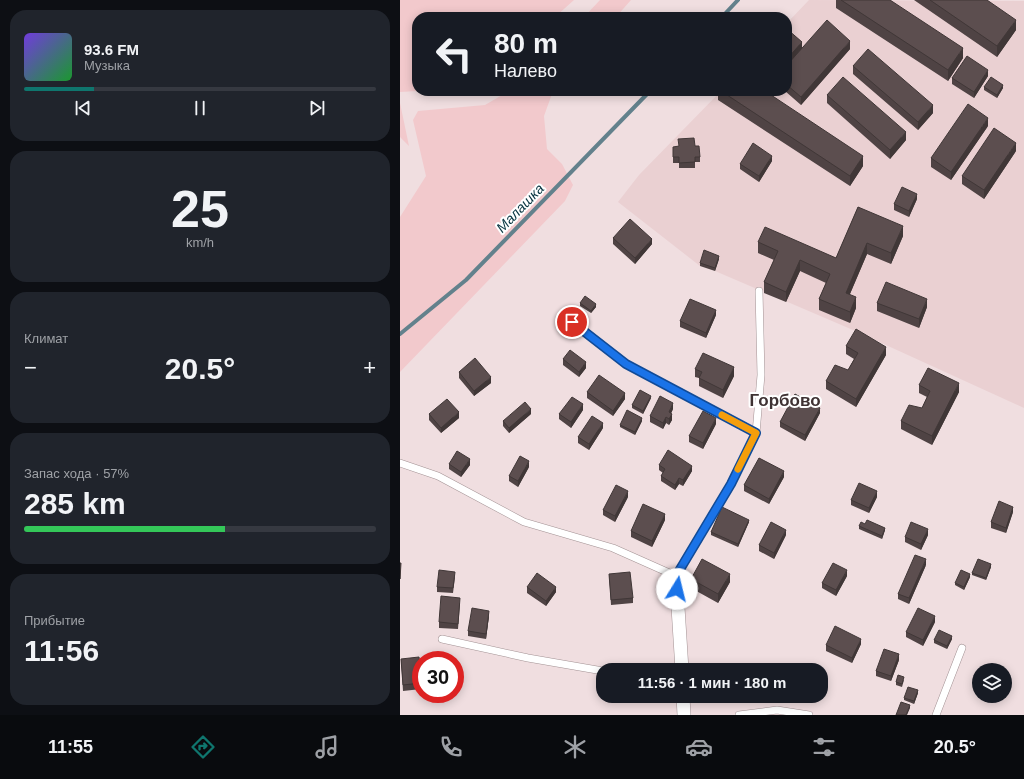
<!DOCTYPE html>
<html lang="ru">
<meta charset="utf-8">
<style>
:root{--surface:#171b24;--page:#20242c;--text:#f1f3f6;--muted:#9ea1a6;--line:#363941;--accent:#0f766e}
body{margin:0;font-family:Helvetica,sans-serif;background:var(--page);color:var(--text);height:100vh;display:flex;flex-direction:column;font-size:15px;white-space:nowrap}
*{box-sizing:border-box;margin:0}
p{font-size:13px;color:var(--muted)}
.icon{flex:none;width:22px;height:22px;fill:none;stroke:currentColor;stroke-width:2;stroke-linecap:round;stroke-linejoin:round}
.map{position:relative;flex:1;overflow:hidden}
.details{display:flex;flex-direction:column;gap:10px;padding:10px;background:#0d0f14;width:400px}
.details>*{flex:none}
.banner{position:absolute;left:12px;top:12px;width:380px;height:84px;border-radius:16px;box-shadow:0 2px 10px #0003;background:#171b24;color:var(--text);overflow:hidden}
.controls{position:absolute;left:572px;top:663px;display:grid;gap:8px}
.controls a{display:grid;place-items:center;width:40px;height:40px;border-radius:50%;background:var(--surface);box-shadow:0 2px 10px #0003;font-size:20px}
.speed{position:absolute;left:12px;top:651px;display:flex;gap:8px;font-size:20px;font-weight:700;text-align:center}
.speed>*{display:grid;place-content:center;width:52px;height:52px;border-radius:50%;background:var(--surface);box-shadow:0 2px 10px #0003;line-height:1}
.speed .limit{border:6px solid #d22;background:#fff;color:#111}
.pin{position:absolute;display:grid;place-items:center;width:34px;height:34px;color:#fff;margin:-17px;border:2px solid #fff;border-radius:50%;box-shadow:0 1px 4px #0007}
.me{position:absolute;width:44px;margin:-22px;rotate:9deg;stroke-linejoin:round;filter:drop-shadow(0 0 3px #0008)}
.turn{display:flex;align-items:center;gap:14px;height:84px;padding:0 16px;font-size:18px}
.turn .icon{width:52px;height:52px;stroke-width:2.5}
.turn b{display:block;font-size:28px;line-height:34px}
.big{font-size:30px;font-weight:600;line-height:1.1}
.details .tile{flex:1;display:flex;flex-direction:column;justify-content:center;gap:6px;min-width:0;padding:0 14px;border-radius:16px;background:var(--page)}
.details .dial{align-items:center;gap:0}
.dial b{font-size:52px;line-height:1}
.song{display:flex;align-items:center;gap:12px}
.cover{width:48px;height:48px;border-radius:6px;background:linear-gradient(135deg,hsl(260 70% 55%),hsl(130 70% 35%))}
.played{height:4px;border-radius:2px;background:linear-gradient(90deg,var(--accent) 20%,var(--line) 20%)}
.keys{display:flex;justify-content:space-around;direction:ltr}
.heat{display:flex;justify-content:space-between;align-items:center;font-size:22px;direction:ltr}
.charge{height:6px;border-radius:3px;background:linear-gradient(90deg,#34c759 57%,var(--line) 0)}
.trip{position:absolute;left:196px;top:663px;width:232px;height:40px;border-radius:16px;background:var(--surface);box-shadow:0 2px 10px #0003;font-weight:600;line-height:40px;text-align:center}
.menu{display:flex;height:64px;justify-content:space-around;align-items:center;background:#090b0e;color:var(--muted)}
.menu .icon{width:28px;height:28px}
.menu .selected{color:var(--accent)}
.menu b{font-size:18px;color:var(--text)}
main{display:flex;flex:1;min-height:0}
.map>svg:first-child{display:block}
.built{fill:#ead0d2}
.green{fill:#f2c9cc}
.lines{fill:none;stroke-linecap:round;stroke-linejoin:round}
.stream{stroke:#63818c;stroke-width:4}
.service-casing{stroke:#a39294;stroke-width:8}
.minor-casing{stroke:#a39294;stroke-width:14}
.service{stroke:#fff;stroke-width:7}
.minor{stroke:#fff;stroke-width:13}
.wall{fill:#4f4344}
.shaded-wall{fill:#403737}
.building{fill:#5c4e4f;stroke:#403737}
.route-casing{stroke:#114b97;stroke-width:10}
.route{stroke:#1a73e8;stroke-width:7}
.slow{stroke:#f59e0b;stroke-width:7}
.labels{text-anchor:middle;stroke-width:4;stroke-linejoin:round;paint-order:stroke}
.water-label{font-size:14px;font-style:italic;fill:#07333f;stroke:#fff}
.district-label{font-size:17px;font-weight:bold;fill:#3f3233;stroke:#fff}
</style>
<main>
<section class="details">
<div class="tile">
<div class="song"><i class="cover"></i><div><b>93.6 FM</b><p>Музыка</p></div></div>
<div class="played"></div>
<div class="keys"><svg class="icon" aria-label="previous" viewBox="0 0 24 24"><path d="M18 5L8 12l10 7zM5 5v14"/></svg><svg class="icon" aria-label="pause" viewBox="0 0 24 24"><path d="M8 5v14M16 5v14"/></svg><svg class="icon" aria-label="next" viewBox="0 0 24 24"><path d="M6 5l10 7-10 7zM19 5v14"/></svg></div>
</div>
<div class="tile dial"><b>25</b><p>km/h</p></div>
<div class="tile"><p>Климат</p>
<div class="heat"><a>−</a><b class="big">20.5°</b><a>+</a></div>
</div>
<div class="tile"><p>Запас хода · 57%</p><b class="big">285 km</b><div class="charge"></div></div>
<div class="tile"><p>Прибытие</p><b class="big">11:56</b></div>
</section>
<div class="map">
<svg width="624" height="715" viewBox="0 0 624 715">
<rect width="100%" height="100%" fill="#f0dee0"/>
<!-- built -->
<path class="built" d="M409,0L624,1V408L453,330L315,271L319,259L300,266L218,202L239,175L321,91H387V23Z"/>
<!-- green -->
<path class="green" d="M0,0H174L155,17H17V91L0,92Z
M200,0H231L216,17H184Z
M109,91H153L144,116L147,149L162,164L173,185L165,201L0,372V217L26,176L13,120L18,111L85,105Z
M0,103L9,146L0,137Z"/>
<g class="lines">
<!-- stream -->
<path class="stream" d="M322,17L338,0
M0,334L66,280L250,91"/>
<!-- service casing -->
<g class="service-casing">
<path id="service" d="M173,322L226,364L356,433
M0,463L38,476L124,522L213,548L276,576L331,484L356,433L361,375L359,291
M42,639L128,658L203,671
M339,715L377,710L409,715
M536,715L562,648"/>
</g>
<!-- minor casing -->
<g class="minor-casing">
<path id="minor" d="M276,576L282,670
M283,696L284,715"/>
</g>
<!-- service -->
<use href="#service" class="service"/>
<!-- minor -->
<use href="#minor" class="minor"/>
</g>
<!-- wall -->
<path class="wall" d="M436,0H490L563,58L548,81L436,8Z
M514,0H587L616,30L597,57Z
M387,29L402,48L450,49L401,105L385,91H387Z
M453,66L533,113L518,130L453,74Z
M588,76L574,98L552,84V78Z
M584,87L603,88L597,98L584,90Z
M318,91H365L463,166L450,186L318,100Z
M427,95L506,140L490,159L427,103Z
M588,126L551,180L531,167V158Z
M295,146L300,157V162H295V168H279V163H273V147Z
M616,151L584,199L562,184V176Z
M372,161L359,182L340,169V164Z
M517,199L509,217L494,210V204Z
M458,207L503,236L491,264L467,254L450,294L456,308L450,323L419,310V299L426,283L400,271L386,302L364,293V282L374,260L358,253V242L436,258Z
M213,238L252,244L235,264L213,244Z
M319,259L315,271L300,266V263Z
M180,303L196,307L191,313L180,306Z
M477,303L527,307L519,328L477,311Z
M316,315L306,338L280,327V321Z
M446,346L486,355L456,407L426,389V381L448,370L454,359L446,354Z
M163,359L186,368L179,377L163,365Z
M295,369L334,376L323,398L299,386V378L295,377Z
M59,372L91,383L74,396L59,378Z
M519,385L559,392L532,445L501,429V421L522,408L527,397L519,393Z
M187,392L225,399L213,416L187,398Z
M251,398L243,414L232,408V405Z
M273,409L271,413L272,420L269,425L266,423L263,429L250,422V416Z
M183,410L171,428L159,419V414Z
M420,413L405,441L380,427V422Z
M29,414L59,418L41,433L29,420Z
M131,414L109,433L103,426V421Z
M242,421L235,435L220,427V425Z
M316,424L303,449L289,442V436Z
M203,428L189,450L178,443V437Z
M49,464L70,465L61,477L49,469Z
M259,465L292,471L283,486L279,484L275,490L261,481V476L263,473L259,470Z
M129,467L118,487L109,481V476Z
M384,477L369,504L344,491V485Z
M228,497L215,522L203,515V510Z
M477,497L469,513L451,505V500Z
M613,512L606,533L591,528V522Z
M265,520L252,547L231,537V531Z
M349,522L338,547L311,535V532Z
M465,524L485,530L482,539L459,529V526Z
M386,535L374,559L359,551V545Z
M528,535L521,550L505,542V537Z
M526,565L509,604L498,599V594Z
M591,567L586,580L572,575V573Z
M209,574L233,598V603L211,605Z
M447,576L436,596L422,588V583Z
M55,577L53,593L37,592V587Z
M570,577L564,590L555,585V583Z
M291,579L330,582L318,603L291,588Z
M127,587L156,592L146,606L127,593Z
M60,603L58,629L39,628V622Z
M89,616L86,639L68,636V631Z
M535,622L523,646L506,637V632Z
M552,639L547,649L534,643V640Z
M461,644L452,663L426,651V645Z
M1,659L21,674V689L3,691Z
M499,660L491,681L476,676V671Z
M504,680L502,687L496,685V682Z
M518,693L514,704L504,700V698Z"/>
<!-- shaded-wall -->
<path class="shaded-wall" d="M616,20V30L597,57V46Z
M450,41V49L401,105V97Z
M402,42V50L387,68V59Z
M563,48V58L548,81V70Z
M588,70V76L574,98V92Z
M603,85V88L597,98V95Z
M533,105V113L518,130V122Z
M588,118V126L551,180V172Z
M506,132V140L490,159V150Z
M616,143V151L584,199V190Z
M372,156V161L359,182V176Z
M463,156V166L450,186V176Z
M517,194V199L509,217V211Z
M503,226V236L491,264V253Z
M252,239V244L235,264V258Z
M467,243V254L446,303V293Z
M319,256V259L315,271V268Z
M400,260V271L386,302V292Z
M456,297V308L450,323V312Z
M527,299V307L519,328V319Z
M196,304V307L191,313V311Z
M316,310V315L306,338V333Z
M486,347V355L456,407V399Z
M186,362V368L179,377V372Z
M334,367V376L323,398V390Z
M91,377V383L74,396V391Z
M559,383V392L532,445V436Z
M225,393V399L213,416V411Z
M251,396V398L243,414V411Z
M273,403V409L269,418V412Z
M183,404V410L171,428V422Z
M420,408V413L405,441V435Z
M131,409V414L109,433V428Z
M59,412V418L41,433V428Z
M272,414V420L269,425V419Z
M266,417V423L263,429V423Z
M242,418V421L235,435V432Z
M316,418V424L303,449V443Z
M203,423V428L189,450V444Z
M70,459V465L61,477V472Z
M129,461V467L118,487V481Z
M292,466V471L283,486V480Z
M384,471V477L369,504V499Z
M279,478V484L275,490V485Z
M228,491V497L215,522V516Z
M477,491V497L469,513V508Z
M613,507V512L606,533V528Z
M265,514V520L252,547V541Z
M349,520V522L338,547V544Z
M485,528V530L482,539V536Z
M528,529V535L521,550V544Z
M386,530V535L374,559V553Z
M526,559V565L509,604V598Z
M591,564V567L586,580V578Z
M447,570V576L436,596V590Z
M330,574V582L318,603V594Z
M570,574V577L564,590V587Z
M156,587V592L146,606V601Z
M89,611V616L86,639V634Z
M535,616V622L523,646V640Z
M552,636V639L547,649V646Z
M461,639V644L452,663V658Z
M499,654V660L491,681V676Z
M518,690V693L514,704V701Z
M510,705V708L507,715H506Z"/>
<!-- building -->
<path class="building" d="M441,0H490L563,48L548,70Z
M530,0H587L616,20L597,46Z
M427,20L450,41L401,97L387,85V65Z
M387,29L402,42L387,59Z
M468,49L533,105L518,122L453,66Z
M567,56L588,70L574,92L552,78Z
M443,77L506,132L490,150L427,95Z
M591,77L603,85L597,95L584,87Z
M321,91H365L463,156L450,176Z
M568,104L588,118L551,172L531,158Z
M594,128L616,143L584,190L562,176Z
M294,138L295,146H299L300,157H295V162L279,163V157H273V147L279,146L278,139Z
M353,143L372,156L359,176L340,164Z
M502,187L517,194L509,211L494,204Z
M458,207L503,226L491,253L467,243L446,293L456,297L450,312L419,299L430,274L400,260L386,292L364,282L378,251L358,242L365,227L436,258Z
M230,219L252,239L235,258L213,238Z
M304,250L319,256L315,268L300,263Z
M486,282L527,299L519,319L477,303Z
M185,296L196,304L191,311L180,303Z
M290,299L316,310L306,333L280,321Z
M456,329L486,347L456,399L426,381L435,365L448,370L458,353L446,346Z
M170,350L186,362L179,372L163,359Z
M303,353L334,367L323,390L299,378L302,372L295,369Z
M75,358L91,377L74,391L59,372Z
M528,368L559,383L532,436L501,421L509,405L522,408L530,391L519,385Z
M199,375L225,393L213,411L187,392Z
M240,390L251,396L243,411L232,405Z
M395,394L420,408L405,435L380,422Z
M260,396L273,403L269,412L272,414L269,419L266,417L263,423L250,416Z
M172,397L183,404L171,422L159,414Z
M47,399L59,412L41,428L29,414Z
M125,402L131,409L109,428L103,421Z
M227,410L242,418L235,432L220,425Z
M303,411L316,418L303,443L289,436Z
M192,416L203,423L189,444L178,437Z
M268,450L292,466L283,480L279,478L275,485L261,476L265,469L259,465Z
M57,451L70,459L61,472L49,464Z
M120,456L129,461L118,481L109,476Z
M359,458L384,471L369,499L344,485Z
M459,483L477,491L469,508L451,500Z
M216,485L228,491L215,516L203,510Z
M599,501L613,507L606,528L591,522Z
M243,504L265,514L252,541L231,531Z
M322,507L349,520L338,544L311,532Z
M467,520L485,528L482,536L459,526L461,522L465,524Z
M371,522L386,530L374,553L359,545Z
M511,522L528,529L521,544L505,537Z
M515,555L526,559L509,598L498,594Z
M302,559L330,574L318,594L291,579Z
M578,559L591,564L586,578L572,573Z
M0,563H1L0,579Z
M433,563L447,570L436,590L422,583Z
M39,570L55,572L53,588L37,587Z
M561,570L570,574L564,587L555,583Z
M230,572L233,598L211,600L209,574Z
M137,573L156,587L146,601L127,587Z
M41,596L60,598L58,624L39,622Z
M72,608L89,611L86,634L68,631Z
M518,608L535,616L523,640L506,632Z
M435,626L461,639L452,658L426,645Z
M539,630L552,636L547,646L534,640Z
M484,649L499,654L491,676L476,671Z
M19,657L21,674V683L3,685L1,659Z
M498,675L504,677L502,684L496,682Z
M508,687L518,690L514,701L504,698Z
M501,702L510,705L506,715H496Z"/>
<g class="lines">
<!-- route casing -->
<g class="route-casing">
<path id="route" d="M172,322L226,364L356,433L331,484L276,576L277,589"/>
</g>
<!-- route -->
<use href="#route" class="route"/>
<!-- slow -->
<path class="slow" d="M322,415L356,433L338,469"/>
</g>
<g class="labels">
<!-- water labels -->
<g class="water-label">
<text transform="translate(120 208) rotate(-46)" y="5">Малашка</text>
</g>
<!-- district labels -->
<g class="district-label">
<text x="385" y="406">Горбово</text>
</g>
</g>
</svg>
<div class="controls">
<a><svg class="icon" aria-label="layers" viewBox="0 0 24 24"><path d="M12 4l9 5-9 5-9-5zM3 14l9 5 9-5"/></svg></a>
</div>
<div class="speed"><div class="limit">30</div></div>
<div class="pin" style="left:172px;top:322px;background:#d93025"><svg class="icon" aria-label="arrive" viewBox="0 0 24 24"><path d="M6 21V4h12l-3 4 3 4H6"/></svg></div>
<svg class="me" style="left:277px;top:589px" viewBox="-20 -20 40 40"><circle r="19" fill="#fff"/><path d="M0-13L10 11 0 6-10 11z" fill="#1a73e8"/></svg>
<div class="trip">11:56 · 1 мин · 180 m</div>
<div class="banner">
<div class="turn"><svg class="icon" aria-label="left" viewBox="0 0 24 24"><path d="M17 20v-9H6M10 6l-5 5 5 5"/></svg><div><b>80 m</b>Налево</div></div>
</div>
</div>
</main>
<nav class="menu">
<b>11:55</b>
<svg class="icon selected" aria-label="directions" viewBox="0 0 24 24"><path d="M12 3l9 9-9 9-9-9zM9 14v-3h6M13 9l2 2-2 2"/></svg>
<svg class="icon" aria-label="music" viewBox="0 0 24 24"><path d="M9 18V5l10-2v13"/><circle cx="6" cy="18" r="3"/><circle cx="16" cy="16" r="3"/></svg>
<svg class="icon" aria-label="phone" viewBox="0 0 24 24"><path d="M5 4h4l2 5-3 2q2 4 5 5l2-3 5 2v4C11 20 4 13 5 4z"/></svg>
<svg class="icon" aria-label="climate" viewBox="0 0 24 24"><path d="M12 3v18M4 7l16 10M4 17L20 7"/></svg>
<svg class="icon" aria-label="car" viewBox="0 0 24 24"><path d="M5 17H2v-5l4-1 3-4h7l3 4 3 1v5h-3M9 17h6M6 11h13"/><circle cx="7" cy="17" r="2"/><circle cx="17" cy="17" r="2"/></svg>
<svg class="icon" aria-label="filters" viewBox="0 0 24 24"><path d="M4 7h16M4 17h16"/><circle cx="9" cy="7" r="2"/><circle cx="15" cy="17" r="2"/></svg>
<b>20.5°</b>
</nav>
